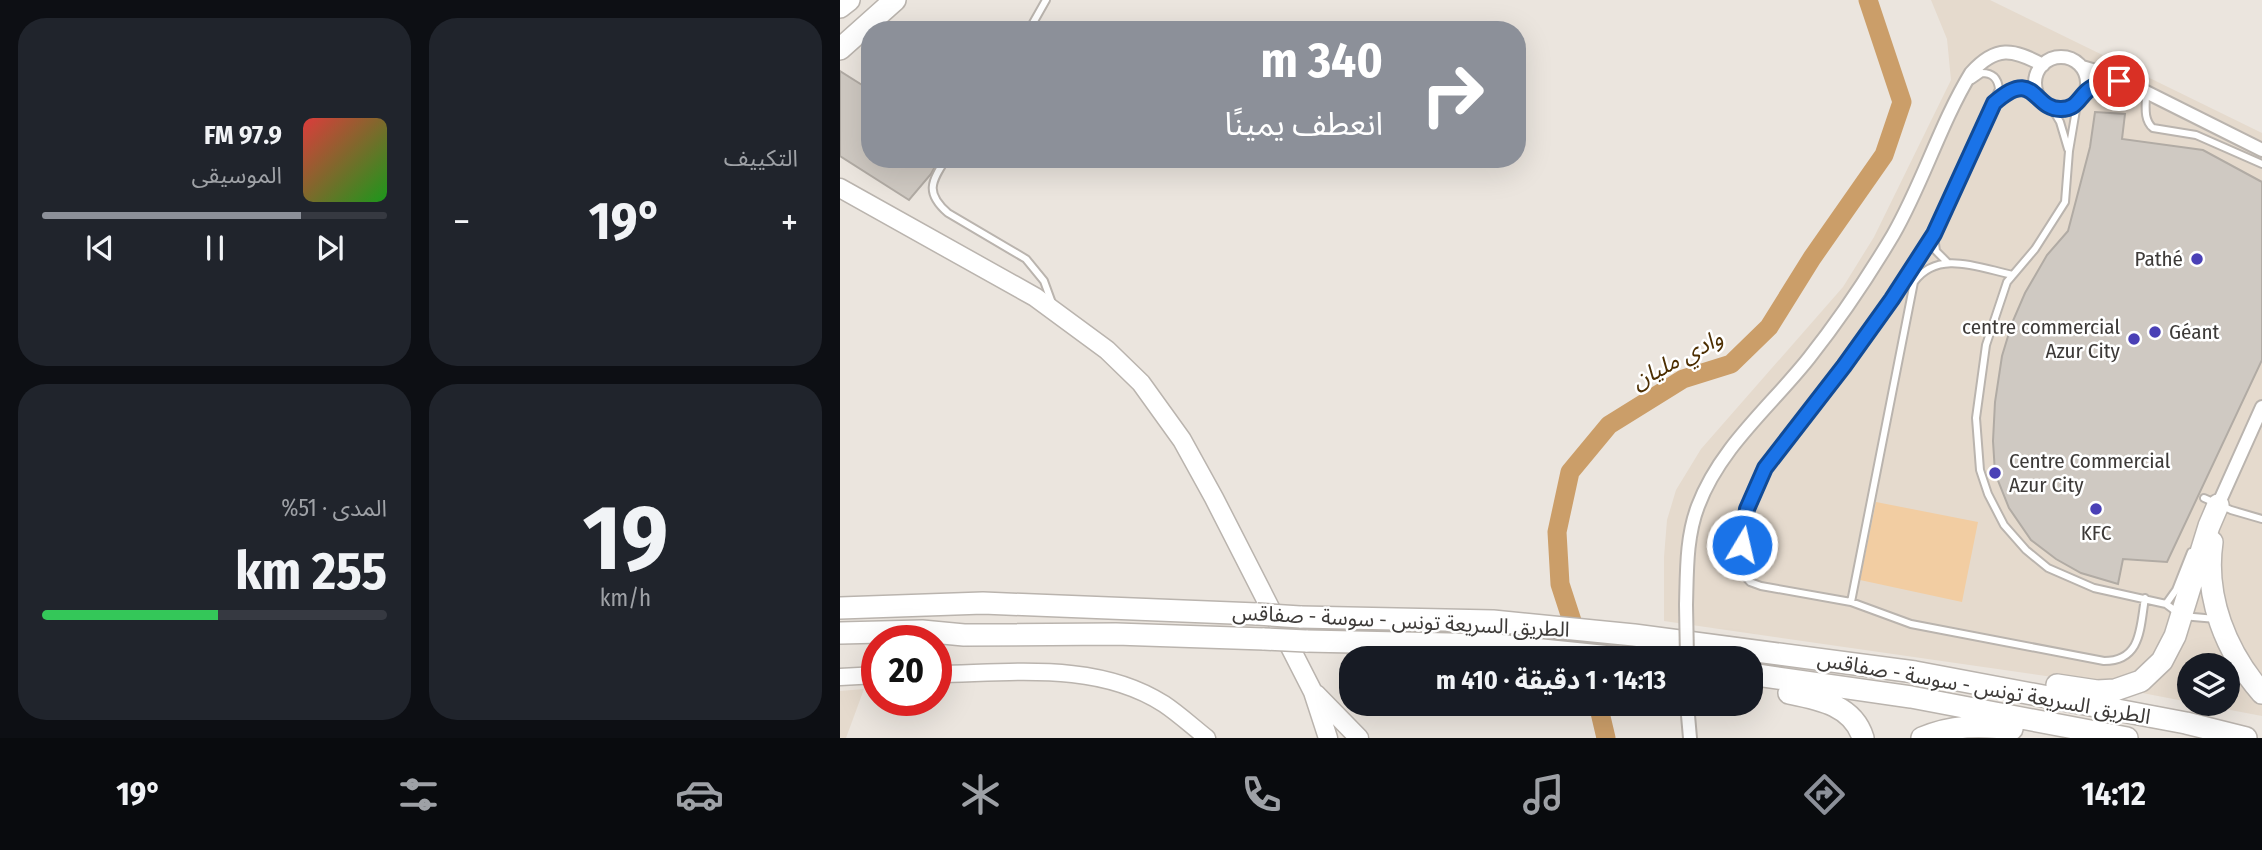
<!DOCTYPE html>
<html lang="ar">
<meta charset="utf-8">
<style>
:root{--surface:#171b24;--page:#20242c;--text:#f1f3f6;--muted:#9ea1a6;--line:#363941;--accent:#8c9099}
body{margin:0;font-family:"Fira Sans Condensed","Noto Sans Arabic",sans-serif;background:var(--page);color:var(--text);direction:rtl;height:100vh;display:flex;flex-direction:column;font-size:26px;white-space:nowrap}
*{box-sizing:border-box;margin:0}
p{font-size:23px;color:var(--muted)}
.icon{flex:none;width:38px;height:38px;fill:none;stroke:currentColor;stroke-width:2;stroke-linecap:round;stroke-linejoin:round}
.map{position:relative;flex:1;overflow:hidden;direction:ltr}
.drawer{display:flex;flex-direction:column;gap:18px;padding:18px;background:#0d0f14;width:840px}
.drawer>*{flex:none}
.top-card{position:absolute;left:21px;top:21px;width:665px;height:147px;border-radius:28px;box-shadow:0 7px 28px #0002;direction:rtl;background:#8c9099;color:#fff;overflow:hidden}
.tools{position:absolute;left:1337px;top:653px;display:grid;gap:14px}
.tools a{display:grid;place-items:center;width:63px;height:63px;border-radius:50%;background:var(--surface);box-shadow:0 7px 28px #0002;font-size:35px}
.speed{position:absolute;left:21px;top:625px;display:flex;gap:14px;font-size:35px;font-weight:700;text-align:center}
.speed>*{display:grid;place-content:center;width:91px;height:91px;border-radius:50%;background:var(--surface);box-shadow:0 7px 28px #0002;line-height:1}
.speed .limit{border:10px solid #d22;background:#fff;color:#111}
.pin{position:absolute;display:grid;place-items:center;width:60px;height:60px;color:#fff;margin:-30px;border:4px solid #fff;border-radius:50%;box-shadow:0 2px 7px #0007}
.me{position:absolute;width:77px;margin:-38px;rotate:9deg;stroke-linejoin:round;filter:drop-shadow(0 0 5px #0008)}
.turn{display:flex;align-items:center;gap:24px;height:147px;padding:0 28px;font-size:32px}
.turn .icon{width:91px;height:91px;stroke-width:2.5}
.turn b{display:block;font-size:49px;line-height:60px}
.big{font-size:52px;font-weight:700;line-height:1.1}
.drawer .card{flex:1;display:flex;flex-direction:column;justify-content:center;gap:10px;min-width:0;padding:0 24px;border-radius:28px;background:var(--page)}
.drawer .dial{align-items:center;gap:0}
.dial b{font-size:91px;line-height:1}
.song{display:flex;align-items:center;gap:21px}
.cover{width:84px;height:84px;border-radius:10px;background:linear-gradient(135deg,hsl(0 70% 55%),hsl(120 70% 35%))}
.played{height:7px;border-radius:4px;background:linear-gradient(90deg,var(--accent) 75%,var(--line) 75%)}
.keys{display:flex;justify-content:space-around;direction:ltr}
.heat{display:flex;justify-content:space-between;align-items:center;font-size:38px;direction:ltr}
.charge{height:10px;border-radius:5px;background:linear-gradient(90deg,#34c759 51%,var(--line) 0)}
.drawer .tiles{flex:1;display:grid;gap:18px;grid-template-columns:repeat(2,1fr)}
.trip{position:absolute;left:499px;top:646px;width:424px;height:70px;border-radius:28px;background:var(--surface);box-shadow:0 7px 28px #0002;font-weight:700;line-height:70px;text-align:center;direction:rtl}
.dock{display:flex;height:112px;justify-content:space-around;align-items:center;background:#090b0e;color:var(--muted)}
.dock .icon{width:49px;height:49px}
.dock .on{color:var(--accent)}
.dock b{font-size:32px;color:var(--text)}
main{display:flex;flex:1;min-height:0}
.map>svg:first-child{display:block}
.built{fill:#e5dacd}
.green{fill:#f2cda2}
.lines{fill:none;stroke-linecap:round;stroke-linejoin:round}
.river{stroke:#cb9e69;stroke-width:19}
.building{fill:#cfc9c2;stroke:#b1aba4;stroke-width:2}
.lane-casing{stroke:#bab4ae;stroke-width:10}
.street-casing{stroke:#bab4ae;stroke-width:16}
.secondary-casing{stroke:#bab4ae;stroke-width:19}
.primary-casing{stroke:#bab4ae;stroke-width:21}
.highway-casing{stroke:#bab4ae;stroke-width:24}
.lane{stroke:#fff;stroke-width:6}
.street{stroke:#fff;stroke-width:12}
.secondary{stroke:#fff;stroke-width:16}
.primary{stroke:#fff;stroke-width:18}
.highway{stroke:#fff;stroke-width:21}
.street-bridge-casing{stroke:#bab4ae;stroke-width:16;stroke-linecap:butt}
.highway-bridge-casing{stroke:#bab4ae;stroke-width:24;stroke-linecap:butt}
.street-bridge{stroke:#fff;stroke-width:12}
.highway-bridge{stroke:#fff;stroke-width:21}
.route-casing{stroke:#114b97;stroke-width:18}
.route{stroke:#1a73e8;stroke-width:12}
.poi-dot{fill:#4a40b6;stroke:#fff;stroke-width:2.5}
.labels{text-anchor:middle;stroke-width:5;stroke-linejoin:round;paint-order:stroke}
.poi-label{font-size:21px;fill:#3d3a38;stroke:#fff;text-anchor:end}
.street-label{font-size:21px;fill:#3d3a38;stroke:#fff}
.water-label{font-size:23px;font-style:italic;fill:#4c2e01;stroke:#fff}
</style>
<main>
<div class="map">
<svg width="1422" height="738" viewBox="0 0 1422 738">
<rect width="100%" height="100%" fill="#ebe5de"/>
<!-- built -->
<path class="built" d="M1091,0H1150L1422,133V716L1359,704H1388V665H1349V702L1240,681L824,621V557L827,520L836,490L861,449L1003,287L1034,237L1111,80L1107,39Z
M24,689L6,738H0V691Z"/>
<!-- green -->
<path class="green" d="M1036,502L1138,522L1122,602L1020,580Z"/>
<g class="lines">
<!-- river -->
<path class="river" d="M744,658L720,584L717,532L730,472L769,425L843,379L891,364L929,327L972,258L1044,155L1062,102L1028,0
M758,704L766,738"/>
</g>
<!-- building -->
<path class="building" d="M0,71L30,90V159H99L91,174L69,200L0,156Z
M1255,112L1285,114L1282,139L1363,150L1422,182V360L1327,562L1283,559L1278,584L1241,573L1216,559L1191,540L1169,508L1155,473L1153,441L1155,402L1162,356L1172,323L1185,293L1207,255L1228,231L1250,147Z"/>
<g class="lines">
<!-- lane casing -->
<g class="lane-casing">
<path id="lane" d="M189,30L206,0
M1132,80L1142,73C1153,73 1158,79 1159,89L1094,234L1052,299L1004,366L925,468L907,509L900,571L910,582L921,586L1011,602L1071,624L1264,661C1302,661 1300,627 1305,598
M1306,93C1306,105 1303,120 1313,128L1356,135L1422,164
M1155,101C1169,90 1183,84 1198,96
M1237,104L1229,151L1225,202L1195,249L1167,282L1146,345L1136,418L1140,470L1148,494L1164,525L1186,550L1208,568L1254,588L1326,604L1342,616L1376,619
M1211,107L1220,122L1228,149
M106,159C91,182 85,193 108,213L186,259L204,281L212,303
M1094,236L1096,251L1107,262
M1364,498L1391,510L1422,519
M1011,602L1074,282C1098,249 1139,268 1173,275
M1326,604L1336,590L1351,552"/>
</g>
<!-- street casing -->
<g class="street-casing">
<path id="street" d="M1195 83a26 26 0 1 1 52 0a26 26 0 1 1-52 0Z
M1242,67L1276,77L1422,150
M1378,505L1422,407
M846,605C847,572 846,537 858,506C880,447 931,406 969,358C999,320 1028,277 1053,235C1083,183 1100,124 1131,73C1156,45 1173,49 1203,65
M847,704L850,738"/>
</g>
<!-- secondary casing -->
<g class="secondary-casing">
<path id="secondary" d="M96,674C172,673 257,661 324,704C339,714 353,727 367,738
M0,677L37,675"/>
</g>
<!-- primary casing -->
<g class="primary-casing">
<path id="primary" d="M0,188L195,297L267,350L301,383L342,440L374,498L473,692L488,738
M476,694L519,738"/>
</g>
<!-- highway casing -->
<g class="highway-casing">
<path id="highway" d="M0,7L9,0
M0,49L55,0
M1372,542C1364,597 1386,652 1422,693
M0,608L143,603L417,614
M460,617L653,621L794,635L1075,672L1346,723L1406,738
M0,633L82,631L124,635L276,634L424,639
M466,641L656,645L780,658
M910,674L1071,697L1287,738
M1217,685L1257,691L1275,690L1301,681L1322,661L1335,636L1369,526L1378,505
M949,693C979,699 1013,705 1023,738
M1082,738C1112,725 1140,725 1172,729"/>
</g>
<!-- lane -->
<use href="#lane" class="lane"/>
<!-- street -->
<use href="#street" class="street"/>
<!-- secondary -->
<use href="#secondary" class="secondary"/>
<!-- primary -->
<use href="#primary" class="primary"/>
<!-- highway -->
<use href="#highway" class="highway"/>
<!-- street-bridge casing -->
<g class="street-bridge-casing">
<path id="street-bridge" d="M846,605L847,658"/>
</g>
<!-- highway-bridge casing -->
<g class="highway-bridge-casing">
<path id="highway-bridge" d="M417,614L460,617
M424,639L466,641"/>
</g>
<!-- street-bridge -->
<use href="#street-bridge" class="street-bridge"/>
<!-- highway-bridge -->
<use href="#highway-bridge" class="highway-bridge"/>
</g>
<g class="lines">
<!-- route casing -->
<g class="route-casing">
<path id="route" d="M902,545L907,509L925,468L1004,366L1052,299L1094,234L1154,103C1195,66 1193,110 1221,109C1236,109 1238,99 1247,91C1255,84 1269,81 1279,81"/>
</g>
<!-- route -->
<use href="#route" class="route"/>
</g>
<!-- markers -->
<g class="poi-dot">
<circle cx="1357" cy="259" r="7"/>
<circle cx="1315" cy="332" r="7"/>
<circle cx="1294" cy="339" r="7"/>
<circle cx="1155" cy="473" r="7"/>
<circle cx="1256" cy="509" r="7"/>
</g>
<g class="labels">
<!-- poi labels -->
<g class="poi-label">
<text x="1343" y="266">Pathé</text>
<text x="1280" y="334">centre commercial<tspan x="1280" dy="24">Azur City</tspan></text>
<text x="1329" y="339" text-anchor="start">Géant</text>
<text x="1169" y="468" text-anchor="start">Centre Commercial<tspan x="1169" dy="24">Azur City</tspan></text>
<text x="1256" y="540" text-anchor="middle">KFC</text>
</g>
<!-- street labels -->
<g class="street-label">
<text transform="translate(561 621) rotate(3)" y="7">الطريق السريعة تونس - سوسة - صفاقس</text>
<text transform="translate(1144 688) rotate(10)" y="7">الطريق السريعة تونس - سوسة - صفاقس</text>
</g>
<!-- water labels -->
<g class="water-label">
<text transform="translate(837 359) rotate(-28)" y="8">وادي مليان</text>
</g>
</g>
</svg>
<div class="tools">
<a><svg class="icon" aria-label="layers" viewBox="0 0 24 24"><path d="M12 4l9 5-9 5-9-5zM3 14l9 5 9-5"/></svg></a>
</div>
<div class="speed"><div class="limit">20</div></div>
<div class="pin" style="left:1279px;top:81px;background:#d93025"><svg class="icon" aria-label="arrive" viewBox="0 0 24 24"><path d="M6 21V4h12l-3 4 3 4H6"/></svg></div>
<svg class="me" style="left:902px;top:545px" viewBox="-20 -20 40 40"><circle r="17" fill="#1a73e8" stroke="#fff" stroke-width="3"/><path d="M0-11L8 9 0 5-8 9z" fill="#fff"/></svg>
<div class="trip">14:13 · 1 دقيقة · 410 m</div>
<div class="top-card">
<div class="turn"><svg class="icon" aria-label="right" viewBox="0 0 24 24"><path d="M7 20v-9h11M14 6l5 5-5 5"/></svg><div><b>340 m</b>انعطف يمينًا</div></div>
</div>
</div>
<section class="drawer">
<div class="tiles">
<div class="card"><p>التكييف</p>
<div class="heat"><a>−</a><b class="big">19°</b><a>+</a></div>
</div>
<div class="card">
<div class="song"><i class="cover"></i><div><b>97.9 FM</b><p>الموسيقى</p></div></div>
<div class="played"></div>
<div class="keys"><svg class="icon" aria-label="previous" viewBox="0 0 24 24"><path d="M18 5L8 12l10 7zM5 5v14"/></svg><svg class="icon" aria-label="pause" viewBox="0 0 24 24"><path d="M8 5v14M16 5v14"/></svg><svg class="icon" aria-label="next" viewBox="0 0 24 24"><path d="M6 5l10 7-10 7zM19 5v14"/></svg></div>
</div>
<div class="card dial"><b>19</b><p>km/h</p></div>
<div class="card"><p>المدى · 51%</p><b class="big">255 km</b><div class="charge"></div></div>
</div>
</section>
</main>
<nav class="dock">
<b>14:12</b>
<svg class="icon on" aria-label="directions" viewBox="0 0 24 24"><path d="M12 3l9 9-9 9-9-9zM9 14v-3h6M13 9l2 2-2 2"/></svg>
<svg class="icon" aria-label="music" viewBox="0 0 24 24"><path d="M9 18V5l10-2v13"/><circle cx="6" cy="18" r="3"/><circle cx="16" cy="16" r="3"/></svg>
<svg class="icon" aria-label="phone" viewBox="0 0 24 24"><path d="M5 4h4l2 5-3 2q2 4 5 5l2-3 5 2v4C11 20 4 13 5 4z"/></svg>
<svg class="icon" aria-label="climate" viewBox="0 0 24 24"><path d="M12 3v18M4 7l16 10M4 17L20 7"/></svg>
<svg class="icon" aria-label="car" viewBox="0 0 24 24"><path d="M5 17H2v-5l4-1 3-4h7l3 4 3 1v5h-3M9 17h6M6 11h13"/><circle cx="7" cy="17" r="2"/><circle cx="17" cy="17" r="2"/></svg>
<svg class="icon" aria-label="filters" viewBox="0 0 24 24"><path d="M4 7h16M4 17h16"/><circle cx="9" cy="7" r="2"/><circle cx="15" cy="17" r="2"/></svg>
<b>19°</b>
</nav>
